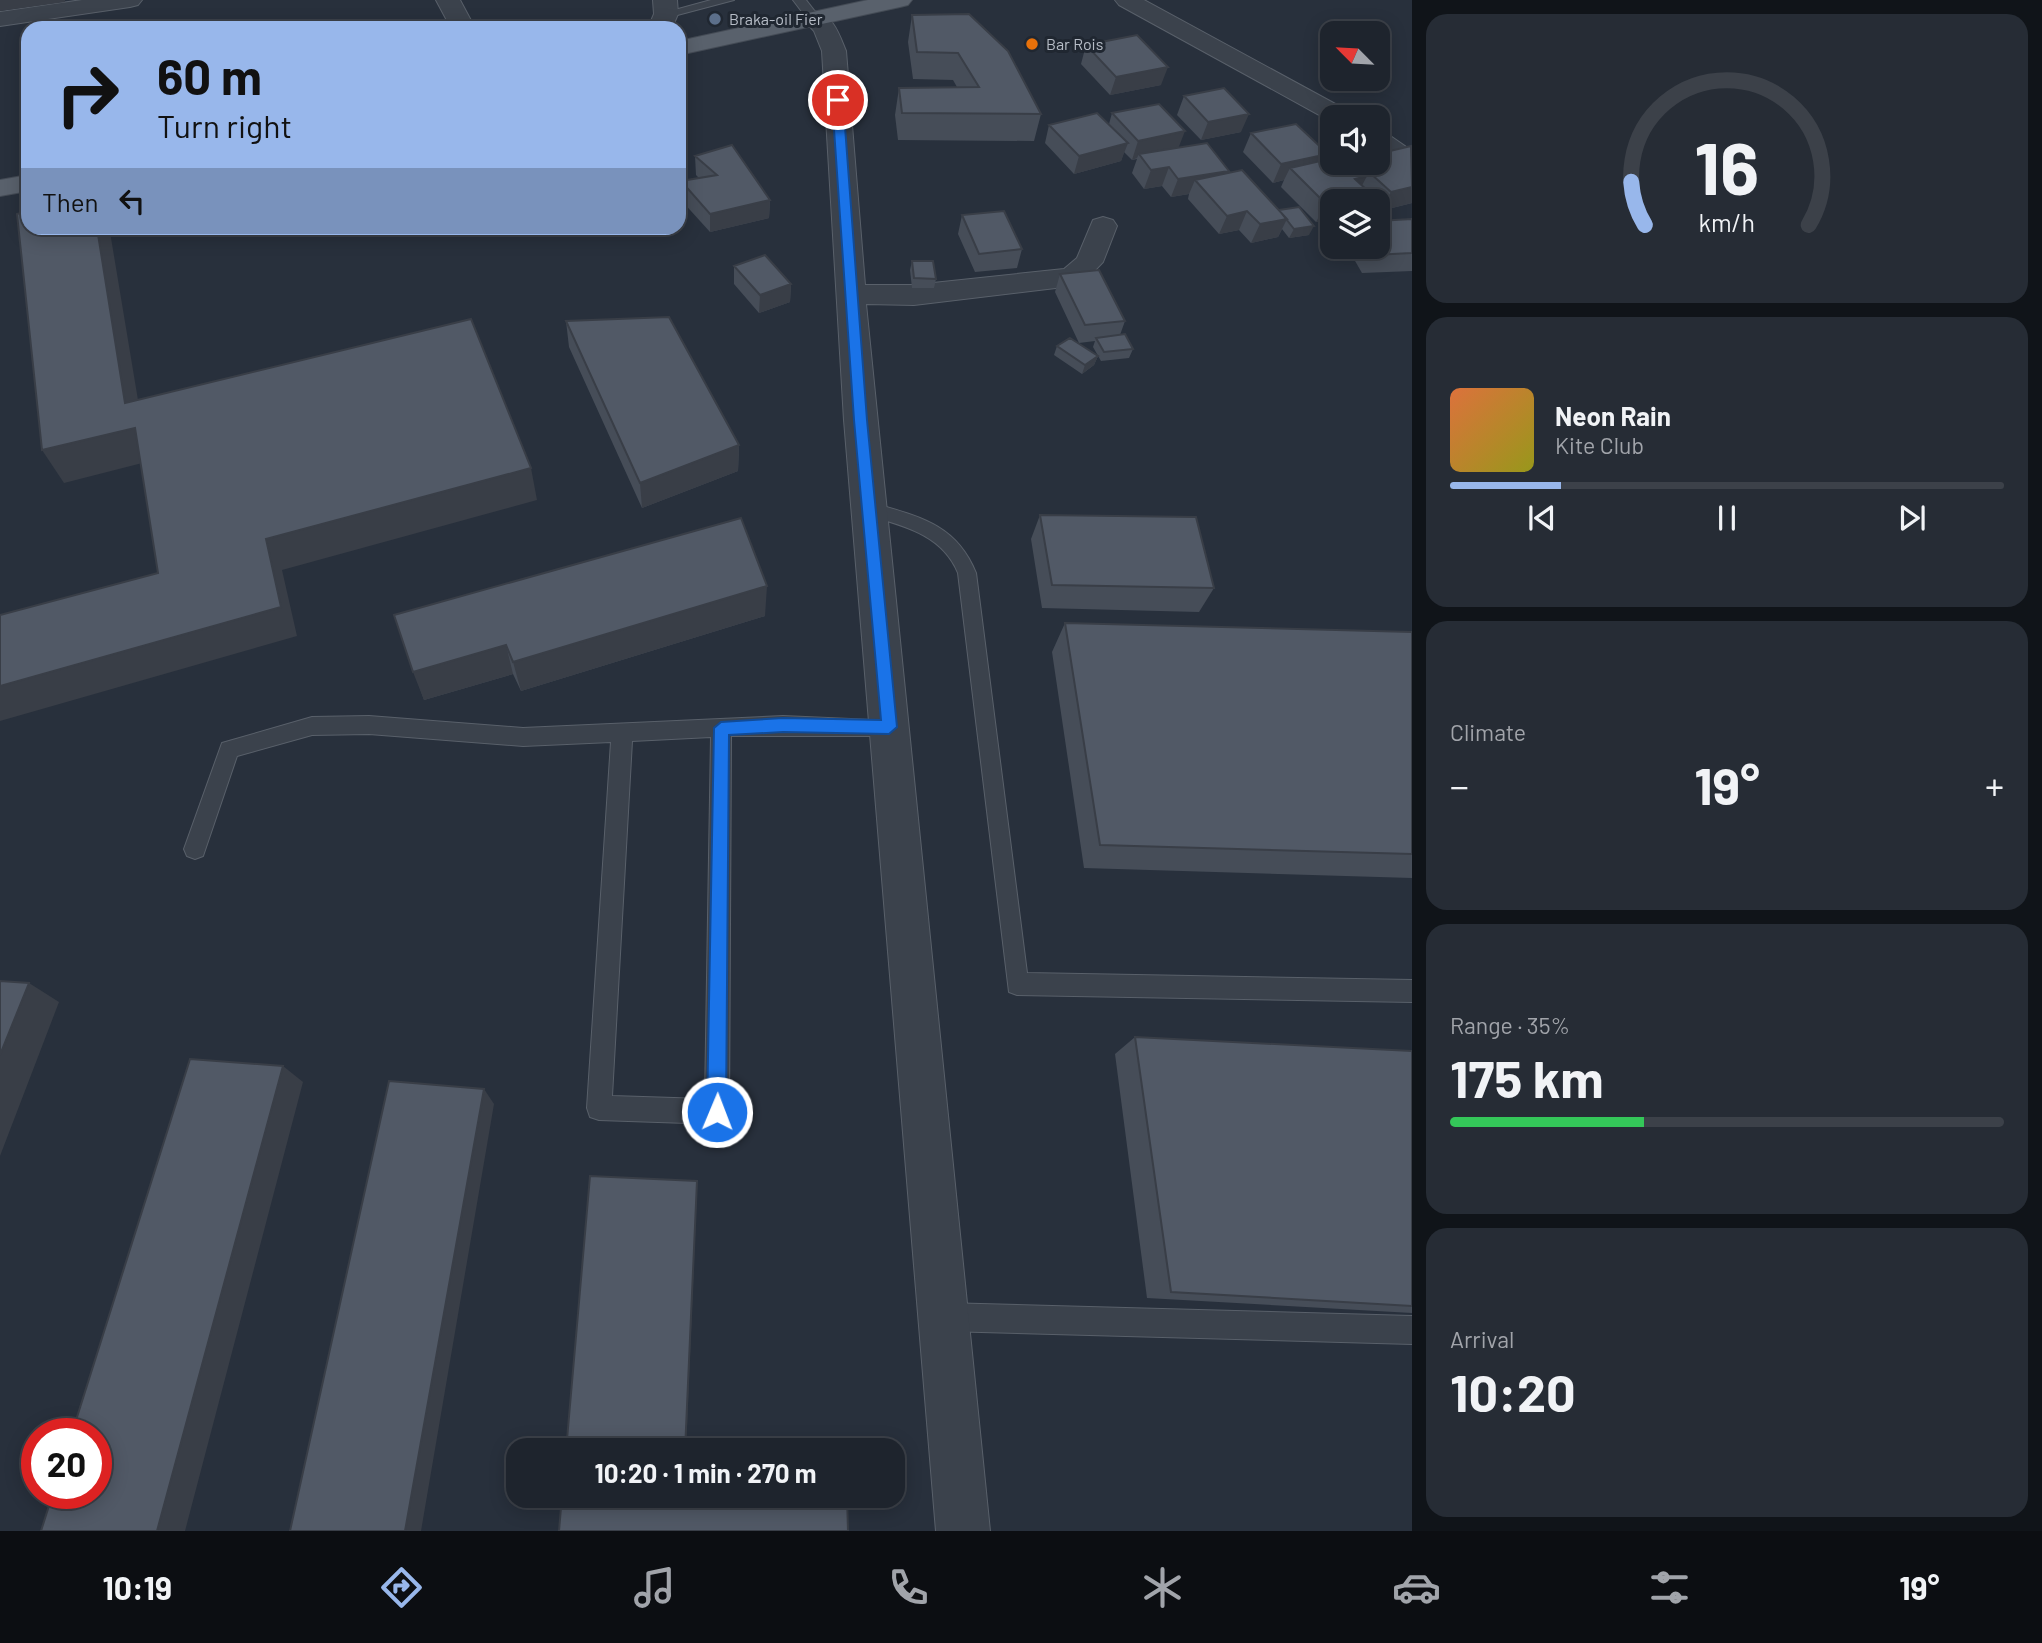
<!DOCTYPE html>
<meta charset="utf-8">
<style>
:root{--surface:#1e242d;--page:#262c35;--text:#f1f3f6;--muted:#a1a4aa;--line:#3c4149;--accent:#98b7eb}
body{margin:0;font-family:Barlow,sans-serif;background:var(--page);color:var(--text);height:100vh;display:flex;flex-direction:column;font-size:26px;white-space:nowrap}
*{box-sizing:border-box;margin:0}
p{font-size:23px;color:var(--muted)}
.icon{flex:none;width:38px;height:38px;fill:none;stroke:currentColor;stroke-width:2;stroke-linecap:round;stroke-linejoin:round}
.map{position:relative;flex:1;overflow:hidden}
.drawer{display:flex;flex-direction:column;gap:14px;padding:14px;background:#101419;width:630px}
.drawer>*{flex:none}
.hud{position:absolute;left:21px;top:21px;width:665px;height:214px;border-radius:21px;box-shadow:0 4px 18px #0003,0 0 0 2px var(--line);background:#98b7eb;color:#111;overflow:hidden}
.needle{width:46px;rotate:294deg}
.tools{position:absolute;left:1320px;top:21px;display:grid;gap:14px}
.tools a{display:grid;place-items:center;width:70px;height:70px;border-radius:14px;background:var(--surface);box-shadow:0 4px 18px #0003,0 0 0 2px var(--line);font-size:35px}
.speed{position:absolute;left:21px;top:1418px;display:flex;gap:14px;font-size:35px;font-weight:700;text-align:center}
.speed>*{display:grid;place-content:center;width:91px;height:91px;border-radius:50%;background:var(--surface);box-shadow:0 4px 18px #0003,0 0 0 2px var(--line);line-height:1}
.speed .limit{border:10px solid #d22;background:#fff;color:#111}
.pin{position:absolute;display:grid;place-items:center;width:60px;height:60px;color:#fff;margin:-30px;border:4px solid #fff;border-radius:50%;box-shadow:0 2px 7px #0007}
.me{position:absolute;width:77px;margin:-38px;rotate:1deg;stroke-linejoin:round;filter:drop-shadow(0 0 5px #0008)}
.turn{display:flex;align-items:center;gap:24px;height:147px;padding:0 21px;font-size:32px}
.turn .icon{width:91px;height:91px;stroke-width:2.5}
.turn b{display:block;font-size:49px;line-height:60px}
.then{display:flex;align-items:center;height:66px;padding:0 21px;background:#0003;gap:14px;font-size:26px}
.big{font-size:52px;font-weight:700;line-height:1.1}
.drawer .card{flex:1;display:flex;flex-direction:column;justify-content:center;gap:10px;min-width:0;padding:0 24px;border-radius:21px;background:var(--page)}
.drawer .dial{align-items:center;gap:0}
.dial svg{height:182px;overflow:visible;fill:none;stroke:var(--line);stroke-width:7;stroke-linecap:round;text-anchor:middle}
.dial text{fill:var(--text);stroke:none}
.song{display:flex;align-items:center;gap:21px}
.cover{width:84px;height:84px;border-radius:10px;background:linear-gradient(135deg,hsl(20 70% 55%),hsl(60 70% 35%))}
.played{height:7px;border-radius:4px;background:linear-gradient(90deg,var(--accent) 20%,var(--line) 20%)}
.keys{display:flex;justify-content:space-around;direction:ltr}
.heat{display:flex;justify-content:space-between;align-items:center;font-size:38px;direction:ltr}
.charge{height:10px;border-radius:5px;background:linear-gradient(90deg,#34c759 35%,var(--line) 0)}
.trip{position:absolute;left:506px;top:1438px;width:399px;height:70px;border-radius:21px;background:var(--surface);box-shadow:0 4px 18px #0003,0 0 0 2px var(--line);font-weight:700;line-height:70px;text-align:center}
.tab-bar{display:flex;height:112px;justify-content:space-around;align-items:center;background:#0c0e12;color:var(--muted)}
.tab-bar .icon{width:49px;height:49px}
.tab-bar .selected{color:var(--accent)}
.tab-bar b{font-size:32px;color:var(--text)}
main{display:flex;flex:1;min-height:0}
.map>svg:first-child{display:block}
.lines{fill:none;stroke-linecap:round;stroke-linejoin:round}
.lane-casing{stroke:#59606a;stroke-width:2}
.street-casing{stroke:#59606a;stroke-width:2}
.primary-casing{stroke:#444b55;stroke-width:2}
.lane{fill:#3b424c;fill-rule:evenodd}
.street{fill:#3b424c;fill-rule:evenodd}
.primary{fill:#59616c;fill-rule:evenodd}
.wall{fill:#464d58}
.shaded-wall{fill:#393e47}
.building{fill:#515966;stroke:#393e47;stroke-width:2}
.route{fill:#1a73e8;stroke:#114b97;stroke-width:2}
.service-dot{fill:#5c6f8a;stroke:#202731;stroke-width:2.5}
.food-dot{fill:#e8710a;stroke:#202731;stroke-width:2.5}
.labels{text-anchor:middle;stroke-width:6;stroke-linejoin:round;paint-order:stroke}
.far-poi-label{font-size:16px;fill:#b7bdc7;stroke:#202731;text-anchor:start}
</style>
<main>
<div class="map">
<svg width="1412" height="1531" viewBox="0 0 1412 1531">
<rect width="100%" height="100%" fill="#28303c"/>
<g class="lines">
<!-- lane casing -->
<g class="lane-casing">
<path id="lane" d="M711,0H734L666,18L660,14Z
M793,0H806L820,18L819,21H809Z
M869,502C917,516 956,523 976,573L1027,973L1412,980V1002L1017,995L1009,992L958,573C942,533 900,525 863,514L860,509Z
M369,716L523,728L783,716L896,721L899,727L896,733L889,736H731L729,1112L726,1121L717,1124L599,1120L590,1117L587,1108L611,742L523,746L369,734L312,735L237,756L203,856L195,859L187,856L184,849L222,743L312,717ZM711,737L705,1099L612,1096L632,741Z
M944,1303L1412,1316V1344L944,1331L934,1327L930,1317L934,1307Z"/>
</g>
<!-- street casing -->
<g class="street-casing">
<path id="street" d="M82,0H142L138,5L130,7L0,26V12Z
M436,0H460L475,28H451Z
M653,0H677L678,14L672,28H648L654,14Z
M1115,0H1144L1350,112L1354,117H1332V122L1119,5Z
M814,11C834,16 839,34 846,51L865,285H914L1064,269L1077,258L1093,220L1103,217L1113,220L1117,226L1103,262L1081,285L914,305L866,304L990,1531H936L844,420L822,51L814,31L802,18L806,13Z
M1377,130L1386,133L1412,151V171L1403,169L1377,150Z"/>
</g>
<!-- primary casing -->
<g class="primary-casing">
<path id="primary" d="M868,0H912L908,5L900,7L679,55V41Z
M28,175V191L0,196V180Z"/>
</g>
<!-- lane -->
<use href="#lane" class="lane"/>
<!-- street -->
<use href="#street" class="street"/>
<!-- primary -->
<use href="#primary" class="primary"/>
</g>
<!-- wall -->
<path class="wall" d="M912,15L1041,114L1034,141L898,140L895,115L899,88L957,87L953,80L913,79L908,42Z
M1086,45L1161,85L1110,95L1081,64Z
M1184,96L1241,132L1201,140L1177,115Z
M1112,113L1179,148L1229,171L1228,173L1279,210L1309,235L1289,238L1282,229L1278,237L1251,243L1239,230L1219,234L1188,199L1189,194L1171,197L1162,186L1144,189L1132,173L1137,159L1132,160L1124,152L1121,161L1074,174L1045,143L1049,125L1109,124Z
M1251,133L1324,160L1337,167L1353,163H1377L1412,203L1380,211L1377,208V201H1370L1368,199L1366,201H1332V219L1316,222L1281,187L1284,180L1273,183L1243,152Z
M695,156L770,200L769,218L710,232L681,200V181L699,178L696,175Z
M962,215L1022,249L1017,268L975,272L958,234Z
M1412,219V271L1362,273L1347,247H1377Z
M912,261L936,279L934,288H912L910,270Z
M734,266L791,284L790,302L759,313L734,284Z
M1060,274L1125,321L1120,335L1133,349L1129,358L1101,361L1093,347L1095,341L1079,343L1055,292Z
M566,321L739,445L738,471L642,508L569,347Z
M1057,346L1098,356L1094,365L1082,374L1054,355Z
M1040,515L1214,588L1199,612L1042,608L1031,539Z
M394,615L765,616L521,691L513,674L424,700Z
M1065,623L1412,632V878L1084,868L1052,652Z
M1135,1037L1412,1051V1313L1147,1298L1115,1054Z"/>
<!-- shaded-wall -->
<path class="shaded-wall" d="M0,0H65V2L0,11Z
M1168,67L1161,85L1110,95L1116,77Z
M1249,114L1241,132L1201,140L1208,122Z
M1185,131L1178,149L1139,154L1137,158L1132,160L1138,141Z
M1128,143L1121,161L1074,174L1079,156Z
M1328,154L1318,173L1290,168L1284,180L1273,183L1281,164Z
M1169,167L1162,186L1144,189L1151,170Z
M1229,171L1221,189L1195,180L1189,194L1171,197L1178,179Z
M1367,176L1357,195L1355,179Z
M1412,187V203L1380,211L1391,192Z
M1370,193L1366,201H1337Z
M770,200L769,218L710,232V214Z
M1332,202V219L1316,222L1326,204Z
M1247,211L1239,230L1219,234L1227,216Z
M1287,219L1278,237L1251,243L1260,224Z
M1314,226L1309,235L1289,238L1294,229Z
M97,228H108L110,232L144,436L125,403Z
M791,284L790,302L759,313L760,295Z
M1098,356L1094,365L1082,374L1085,365Z
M135,428L154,460L64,483L42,450Z
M739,445L738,471L642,508L640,483Z
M531,468L537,500L282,570L297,636L0,721V686L266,539Z
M767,586L765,616L521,691L513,662Z
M506,645L513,674L424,700L413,672Z
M29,983L59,1002L0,1156V1055Z
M283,1066L303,1082L185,1531H157Z
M484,1089L494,1104L421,1531H405Z
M697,1181V1192L686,1451H685Z"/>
<!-- building -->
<path class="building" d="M969,14L1008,51L1041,114L902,113L899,88L979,87L958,53L917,52L912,15Z
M1137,35L1168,67L1116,77L1086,45Z
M1224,88L1249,114L1208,122L1184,96Z
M1159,104L1185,131L1138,141L1112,113Z
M1097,113L1128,143L1079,156L1049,125Z
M1296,124L1328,154L1281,164L1251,133Z
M1207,143L1229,171L1178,179L1169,167L1151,170L1139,154Z
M732,145L770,200L710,214L681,181L717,175L695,156Z
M1411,146L1412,187L1391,192L1359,163H1377V154Z
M1329,159L1337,167L1353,163L1367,176L1355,179L1370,193L1337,201H1332V202L1326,204L1290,168Z
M1242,170L1287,219L1260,224L1247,211L1227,216L1195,180Z
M1299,207L1314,226L1294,229L1279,210Z
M28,211V228H97L125,403L471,319L531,468L266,539L281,607L0,686V615L158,573L135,428L42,450L17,214Z
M1004,211L1022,249L979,254L962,215Z
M1412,219V253L1373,255L1368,247H1377V221Z
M765,255L791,284L760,295L734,266Z
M912,261H933L936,279L914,278Z
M1099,270L1125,321L1085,325L1060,274Z
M669,317L739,445L640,483L566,321Z
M1125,334L1133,349L1104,352L1096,338Z
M1070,338L1098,356L1085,365L1057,346Z
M1040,515L1196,517L1214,588L1052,585Z
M741,518L767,586L513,662L506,645L413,672L394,615Z
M1065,623L1412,632V854L1100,845Z
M0,981L29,983L0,1055Z
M1135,1037L1412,1051V1306L1171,1292Z
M190,1059L283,1066L157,1531H41L53,1493H96V1433H72Z
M389,1081L484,1089L405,1531H290Z
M590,1176L697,1181L685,1451H566Z
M562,1496H847L848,1531H559Z"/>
<!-- route -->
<path class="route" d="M838,97L843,100L867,420L897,727L889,734L783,732L729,735L726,1112L723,1118L717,1121L710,1118L707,1112L714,728L721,722L783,718L881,720L854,420L832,100Z"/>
<!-- markers -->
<circle class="service-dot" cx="715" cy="19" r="7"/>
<circle class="food-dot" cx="1032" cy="44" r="7"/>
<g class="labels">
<!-- far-poi labels -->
<g class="far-poi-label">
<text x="729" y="25">Braka-oil Fier</text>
<text x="1046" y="50">Bar Rois</text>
</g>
</g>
</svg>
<div class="tools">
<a><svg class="needle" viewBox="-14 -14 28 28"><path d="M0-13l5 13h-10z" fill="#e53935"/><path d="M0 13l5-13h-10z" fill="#a1a4aa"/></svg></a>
<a><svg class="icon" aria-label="sound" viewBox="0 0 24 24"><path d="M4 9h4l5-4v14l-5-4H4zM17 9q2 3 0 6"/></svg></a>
<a><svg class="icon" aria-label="layers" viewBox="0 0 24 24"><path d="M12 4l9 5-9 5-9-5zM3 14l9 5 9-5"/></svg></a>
</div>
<div class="speed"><div class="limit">20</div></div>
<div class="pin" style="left:838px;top:100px;background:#d93025"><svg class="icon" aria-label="arrive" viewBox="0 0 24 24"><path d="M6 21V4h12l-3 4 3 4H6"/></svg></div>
<svg class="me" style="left:717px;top:1112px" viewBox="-20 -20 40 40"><circle r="17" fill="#1a73e8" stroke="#fff" stroke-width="3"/><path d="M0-11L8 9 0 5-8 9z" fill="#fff"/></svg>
<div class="trip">10:20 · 1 min · 270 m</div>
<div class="hud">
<div class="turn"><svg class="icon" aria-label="right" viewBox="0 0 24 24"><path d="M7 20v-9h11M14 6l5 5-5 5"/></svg><div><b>60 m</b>Turn right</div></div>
<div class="then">Then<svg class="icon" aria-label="left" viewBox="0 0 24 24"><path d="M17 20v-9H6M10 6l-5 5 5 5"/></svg></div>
</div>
</div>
<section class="drawer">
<div class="card dial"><svg viewBox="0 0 100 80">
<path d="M14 69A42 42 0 1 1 86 69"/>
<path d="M14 69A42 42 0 0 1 8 50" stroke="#98b7eb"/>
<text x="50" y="56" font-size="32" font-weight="700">16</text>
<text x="50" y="72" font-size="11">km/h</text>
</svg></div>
<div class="card">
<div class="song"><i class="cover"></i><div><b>Neon Rain</b><p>Kite Club</p></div></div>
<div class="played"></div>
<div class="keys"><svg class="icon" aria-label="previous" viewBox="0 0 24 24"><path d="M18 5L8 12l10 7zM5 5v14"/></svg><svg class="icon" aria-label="pause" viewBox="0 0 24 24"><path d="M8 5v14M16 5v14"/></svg><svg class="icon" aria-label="next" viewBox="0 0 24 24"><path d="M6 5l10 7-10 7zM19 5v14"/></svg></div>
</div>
<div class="card"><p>Climate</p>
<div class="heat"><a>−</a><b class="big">19°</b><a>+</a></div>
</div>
<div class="card"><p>Range · 35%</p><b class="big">175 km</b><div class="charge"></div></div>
<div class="card"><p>Arrival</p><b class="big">10:20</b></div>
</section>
</main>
<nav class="tab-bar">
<b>10:19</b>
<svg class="icon selected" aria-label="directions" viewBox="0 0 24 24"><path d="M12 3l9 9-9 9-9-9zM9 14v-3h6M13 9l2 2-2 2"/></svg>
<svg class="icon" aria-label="music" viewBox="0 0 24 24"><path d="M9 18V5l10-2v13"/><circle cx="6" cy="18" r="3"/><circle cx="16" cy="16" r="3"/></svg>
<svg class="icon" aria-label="phone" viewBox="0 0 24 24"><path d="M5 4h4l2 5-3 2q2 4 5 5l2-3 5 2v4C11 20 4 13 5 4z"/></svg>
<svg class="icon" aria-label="climate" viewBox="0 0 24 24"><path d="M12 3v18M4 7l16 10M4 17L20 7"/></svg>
<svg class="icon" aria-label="car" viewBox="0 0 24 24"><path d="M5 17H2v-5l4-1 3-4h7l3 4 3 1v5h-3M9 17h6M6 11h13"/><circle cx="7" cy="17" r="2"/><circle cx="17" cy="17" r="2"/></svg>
<svg class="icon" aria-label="filters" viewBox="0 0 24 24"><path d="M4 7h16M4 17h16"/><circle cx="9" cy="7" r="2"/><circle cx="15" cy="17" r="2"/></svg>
<b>19°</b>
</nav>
